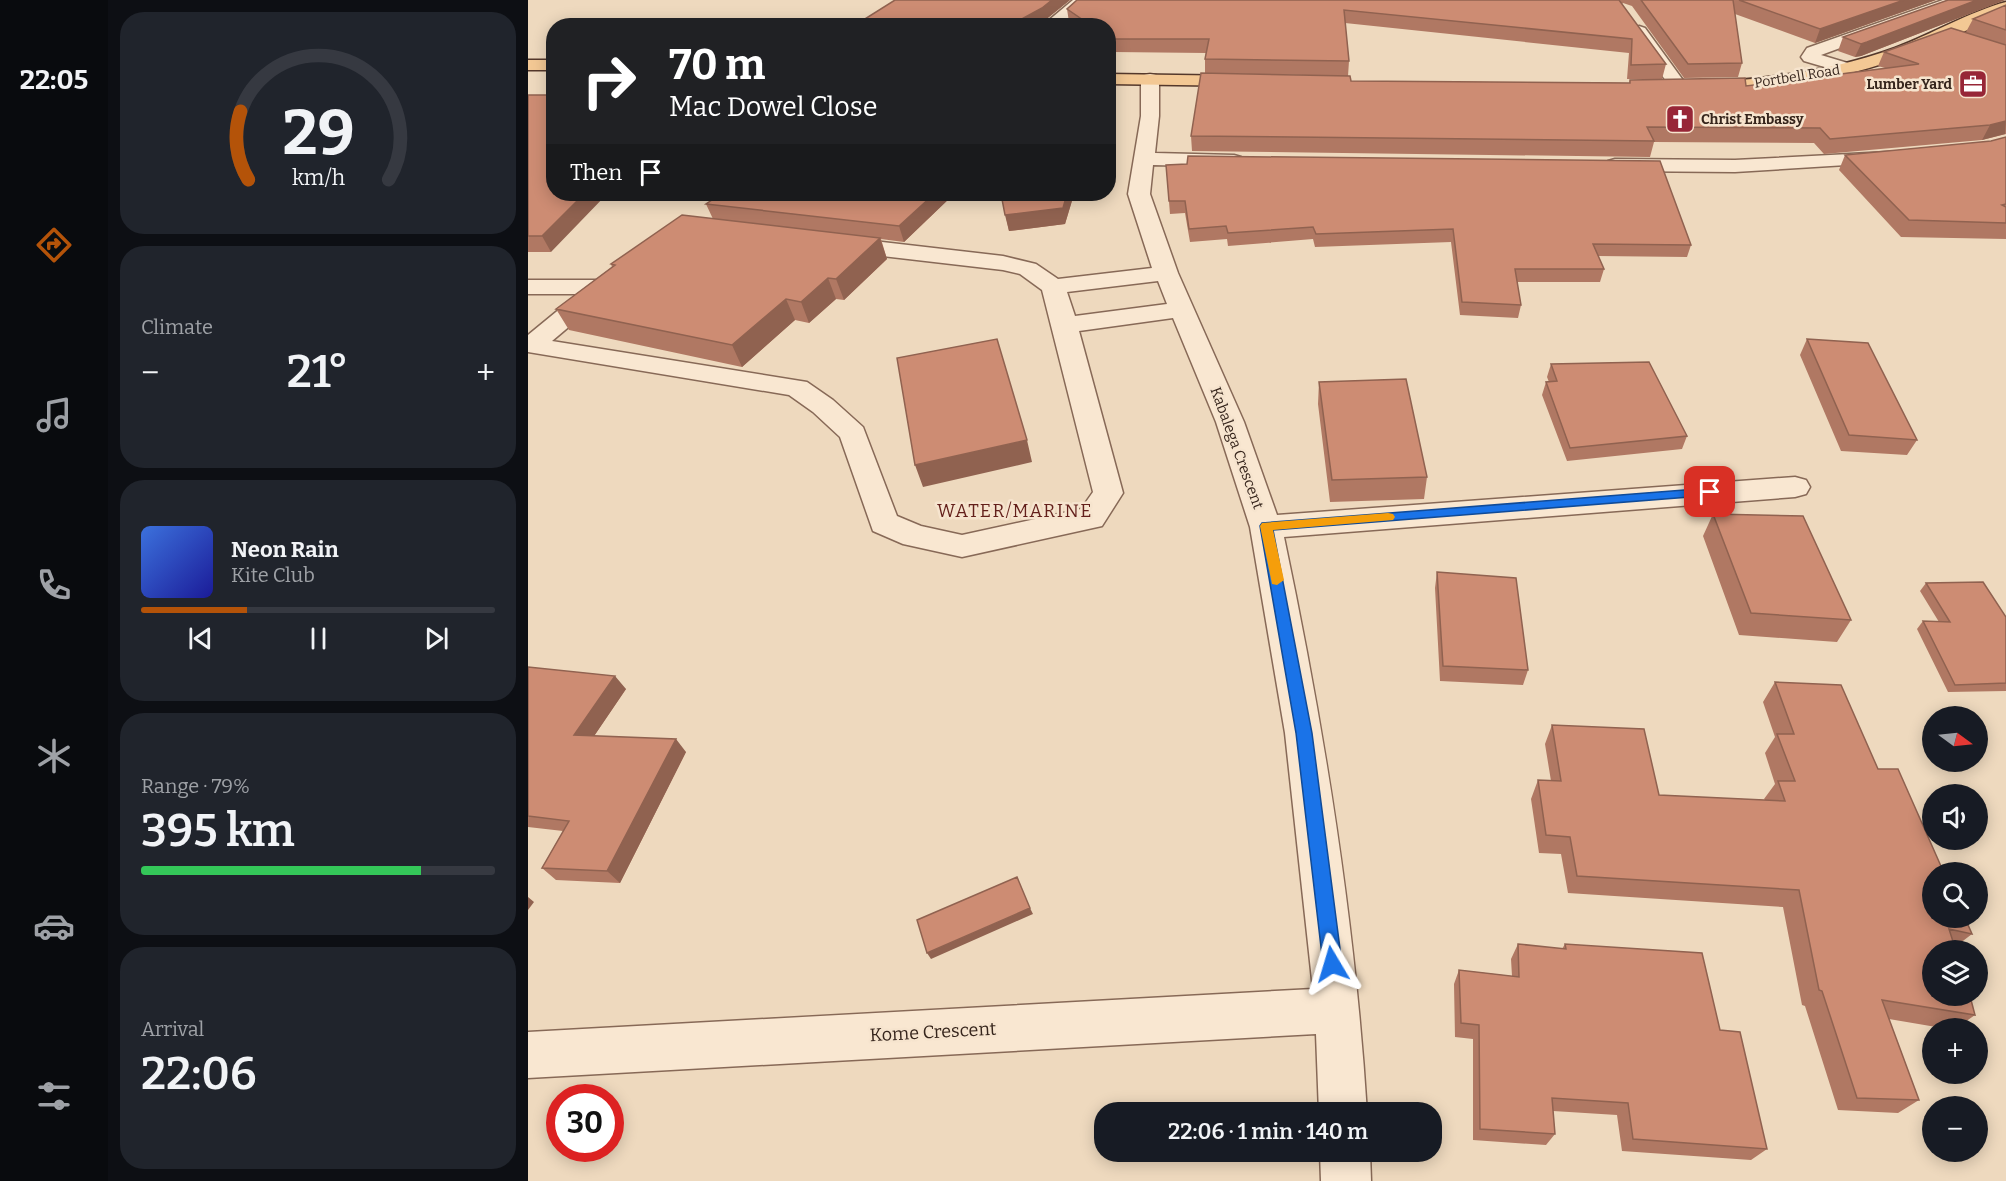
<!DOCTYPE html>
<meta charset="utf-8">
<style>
:root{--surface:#171b24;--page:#20242c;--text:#f1f3f6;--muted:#9ea1a6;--line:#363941;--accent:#b45309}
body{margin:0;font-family:Bitter,serif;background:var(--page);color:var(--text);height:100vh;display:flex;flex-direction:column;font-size:22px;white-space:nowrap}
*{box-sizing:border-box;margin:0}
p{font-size:20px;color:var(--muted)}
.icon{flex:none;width:33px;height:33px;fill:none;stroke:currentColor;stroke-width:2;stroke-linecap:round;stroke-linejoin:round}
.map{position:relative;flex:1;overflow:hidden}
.drawer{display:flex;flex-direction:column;gap:12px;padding:12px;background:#0d0f14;width:420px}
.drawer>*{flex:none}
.banner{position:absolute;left:18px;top:18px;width:570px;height:183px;border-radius:24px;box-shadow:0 3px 15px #0003;background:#202124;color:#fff;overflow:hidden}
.needle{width:39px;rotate:105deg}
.buttons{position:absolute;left:1394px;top:706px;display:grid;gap:12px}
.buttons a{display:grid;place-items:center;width:66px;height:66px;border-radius:50%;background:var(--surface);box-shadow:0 3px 15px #0003;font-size:30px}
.speed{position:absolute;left:18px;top:1084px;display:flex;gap:12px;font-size:30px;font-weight:700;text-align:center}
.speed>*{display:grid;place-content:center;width:78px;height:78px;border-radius:50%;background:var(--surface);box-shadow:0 3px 15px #0003;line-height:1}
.speed .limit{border:9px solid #d22;background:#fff;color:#111}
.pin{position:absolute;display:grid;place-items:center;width:51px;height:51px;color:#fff;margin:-26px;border-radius:12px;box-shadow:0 3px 9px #0006}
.me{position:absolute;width:66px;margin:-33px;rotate:353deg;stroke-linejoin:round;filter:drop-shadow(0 0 4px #0008)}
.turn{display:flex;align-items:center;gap:21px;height:126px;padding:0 24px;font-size:27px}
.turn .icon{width:78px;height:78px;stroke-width:2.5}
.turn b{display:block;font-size:42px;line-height:51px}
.then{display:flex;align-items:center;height:57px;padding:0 24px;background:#0003;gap:12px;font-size:22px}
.big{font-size:45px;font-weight:600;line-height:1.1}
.drawer .tile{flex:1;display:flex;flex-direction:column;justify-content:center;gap:9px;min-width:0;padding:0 21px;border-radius:24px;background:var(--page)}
.drawer .dial{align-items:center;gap:0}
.dial svg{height:156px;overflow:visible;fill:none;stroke:var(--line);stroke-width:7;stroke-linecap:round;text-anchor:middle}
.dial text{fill:var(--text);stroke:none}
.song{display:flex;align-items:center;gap:18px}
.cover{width:72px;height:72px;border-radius:9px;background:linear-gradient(135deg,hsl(220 70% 55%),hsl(240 70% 35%))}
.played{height:6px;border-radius:3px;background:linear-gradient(90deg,var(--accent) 30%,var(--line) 30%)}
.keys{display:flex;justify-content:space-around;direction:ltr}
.heat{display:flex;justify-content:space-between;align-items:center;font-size:33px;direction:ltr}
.charge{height:9px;border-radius:4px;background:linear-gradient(90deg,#34c759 79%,var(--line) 0)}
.trip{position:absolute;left:566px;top:1102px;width:348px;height:60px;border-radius:24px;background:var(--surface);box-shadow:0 3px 15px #0003;font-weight:600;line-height:60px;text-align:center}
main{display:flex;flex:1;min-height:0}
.tabs{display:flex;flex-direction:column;width:108px;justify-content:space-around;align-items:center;background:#090b0e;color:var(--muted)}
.tabs .icon{width:42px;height:42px}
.tabs .current{color:var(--accent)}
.tabs b{font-size:27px;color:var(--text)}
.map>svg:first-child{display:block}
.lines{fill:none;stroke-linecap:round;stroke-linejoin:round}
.minor-casing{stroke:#876957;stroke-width:3}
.major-casing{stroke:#54382b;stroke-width:3}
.minor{fill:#f9e7d1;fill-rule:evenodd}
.major{fill:#f3c894;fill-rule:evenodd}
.wall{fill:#b07863}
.shaded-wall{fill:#906250}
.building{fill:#cd8c73;stroke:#906250;stroke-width:1.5}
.route{fill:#1a73e8;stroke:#114b97;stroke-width:1.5}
.slow{fill:#f59e0b}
.labels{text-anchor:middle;stroke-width:5;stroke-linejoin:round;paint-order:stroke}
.far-street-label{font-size:14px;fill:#36251c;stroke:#f6e4ce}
.far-poi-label{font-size:14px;font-weight:bold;fill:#36251c;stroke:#f6e4ce;text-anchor:end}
.street-label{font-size:15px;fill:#36251c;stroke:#f6e4ce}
.quarter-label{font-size:18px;letter-spacing:1.5px;fill:#631f1a;stroke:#f6e4ce}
.near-street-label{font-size:18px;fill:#36251c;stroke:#f6e4ce}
</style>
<main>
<nav class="tabs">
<b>22:05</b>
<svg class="icon current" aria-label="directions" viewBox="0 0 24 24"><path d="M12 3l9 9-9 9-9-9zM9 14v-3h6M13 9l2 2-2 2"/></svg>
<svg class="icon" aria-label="music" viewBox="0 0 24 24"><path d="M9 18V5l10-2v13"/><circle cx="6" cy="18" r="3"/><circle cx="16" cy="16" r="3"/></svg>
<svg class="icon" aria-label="phone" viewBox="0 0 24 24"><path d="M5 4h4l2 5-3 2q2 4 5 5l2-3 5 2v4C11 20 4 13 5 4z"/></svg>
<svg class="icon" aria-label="climate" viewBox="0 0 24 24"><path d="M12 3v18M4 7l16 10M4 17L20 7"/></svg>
<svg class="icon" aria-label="car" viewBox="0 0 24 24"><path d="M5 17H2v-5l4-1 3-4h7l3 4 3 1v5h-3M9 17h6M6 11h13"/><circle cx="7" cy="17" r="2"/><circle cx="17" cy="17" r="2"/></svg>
<svg class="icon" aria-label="filters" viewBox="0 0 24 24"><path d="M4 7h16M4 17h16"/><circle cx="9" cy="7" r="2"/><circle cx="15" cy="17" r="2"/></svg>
</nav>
<section class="drawer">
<div class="tile dial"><svg viewBox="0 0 100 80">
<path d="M14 69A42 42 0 1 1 86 69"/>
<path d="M14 69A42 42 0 0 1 10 34" stroke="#b45309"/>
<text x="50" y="56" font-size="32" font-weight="700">29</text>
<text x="50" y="72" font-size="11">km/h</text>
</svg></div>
<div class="tile"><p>Climate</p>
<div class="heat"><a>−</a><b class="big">21°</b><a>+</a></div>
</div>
<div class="tile">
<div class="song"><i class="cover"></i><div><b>Neon Rain</b><p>Kite Club</p></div></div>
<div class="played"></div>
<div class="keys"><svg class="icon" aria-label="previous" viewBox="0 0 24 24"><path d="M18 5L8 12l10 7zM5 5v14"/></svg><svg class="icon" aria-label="pause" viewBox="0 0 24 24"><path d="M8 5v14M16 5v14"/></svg><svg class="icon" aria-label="next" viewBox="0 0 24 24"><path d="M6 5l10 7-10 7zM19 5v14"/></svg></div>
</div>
<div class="tile"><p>Range · 79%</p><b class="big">395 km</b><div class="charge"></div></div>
<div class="tile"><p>Arrival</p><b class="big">22:06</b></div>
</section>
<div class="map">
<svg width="1478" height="1181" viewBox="0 0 1478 1181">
<rect width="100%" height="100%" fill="#eed9be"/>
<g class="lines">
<!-- minor casing -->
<g class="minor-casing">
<path id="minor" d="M545,0H563L533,26H514Z
M1415,0H1438L1435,3L1293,55L1323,64L1326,68L1323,72L1317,73L1276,61L1273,57L1279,48Z
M1111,26L1117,28L1157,83L1160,87L1157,91H1145L1103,31Z
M622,74L628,75L631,79V116L627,153L706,155L713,157L716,161L713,165L706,167L625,165L622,194L650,273L716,422L749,515L1267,477L1278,480L1282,487L1278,494L1267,497L756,537C796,727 827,919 839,1113H791L788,1034L0,1078V1032L785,989L757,733L722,527L688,422L645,318L551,331L595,493L574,526L434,557L375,544L345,531L312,437L285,412L261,395L0,352V335L50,294H0V280H74L82,282L86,287L82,292L24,341L279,382L305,400L335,427L369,516L393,526L434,535L553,509L565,492L514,290L492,274L475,270L311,251L303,249L300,244L303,239L311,237L475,256L508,264L530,279L624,268L600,194L613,116V79L616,75ZM630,281L639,304L547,316L539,292Z
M1360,152L1367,154L1370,158L1367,162L1207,172L1087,171L1080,169L1077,165L1080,161L1087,159L1207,160Z
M792,1152H842L843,1181H793Z"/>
</g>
<!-- major casing -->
<g class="major-casing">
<path id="major" d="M1478,2V13C1437,31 1397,50 1354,64C1295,83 1234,91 1172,92L1166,91L1163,87L1166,83L1172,82C1238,80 1304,71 1367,48C1402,35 1443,11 1478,2Z
M0,60H26V70H0Z
M580,74L718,76L724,77L727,81L724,85L718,86L580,84Z"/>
</g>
<!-- minor -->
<use href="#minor" class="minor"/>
<!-- major -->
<use href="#major" class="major"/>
</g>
<!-- wall -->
<path class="wall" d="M367,0H542L516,21L508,26H333L332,22Z
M549,0H1408L1287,43L1207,14L1214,63L1210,77L1156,78L1104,6L1095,3L1094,4L1138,64L1134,79H1099L1101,53L817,23L821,61L820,76L677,73V59L678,53L585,52L580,50V26H545L541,22L539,9Z
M1420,0H1477L1333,56L1327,57L1310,51L1315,37Z
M1478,5V134L1454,140L1296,154L1286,143L1126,142L1122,157L664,151L663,136L823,81L1101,83L1102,80L1218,86L1357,68L1350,66L1356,52L1438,32L1445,19Z
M0,95L23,252H0Z
M1478,137V239L1373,237L1311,170L1317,155L1463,141Z
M638,165L1163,245L1159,257L1070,256L1076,269L1072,282H989L993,305L990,318L932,315L923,242L787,247L785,239L700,246L699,239L662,242L657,213L642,214Z
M193,194H546L537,224L481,231L473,194L425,195L376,242L353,239L359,259L316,300L308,299L281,323L267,320L214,367L41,330L28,309L84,267L83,264L185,219L178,204Z
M1279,339L1389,440L1379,455L1313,451L1272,355Z
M1023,364L1159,436L1154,449L1039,461L1014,395L1018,382H1021L1019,377Z
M791,382L899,477L896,499L802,502L790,404Z
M1185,514L1323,620L1309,642L1211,635L1175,536Z
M909,572L1000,670L995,685L912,681L907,588Z
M1398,583L1478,617V691L1420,692L1389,629L1395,621L1411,622L1392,591Z
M0,667L98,689L66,736L158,752L92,883L28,880L14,868L35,831L0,827Z
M1247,682L1350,769L1444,934L1427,947L1447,1015L1427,1029H1420L1361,1019L1391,1100L1370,1113L1310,1110L1277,1006L1274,1005L1255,907L1040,893L1033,854L1011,853L1003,799L1010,780L1023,781L1017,744L1024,725L1131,795L1237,800L1236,799L1247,784L1237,753L1247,737L1235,702Z
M990,944L1034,949L1037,944L1192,1030L1239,1149L1223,1160L1094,1151L1089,1115L1025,1111L1027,1134L1018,1145L945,1140V1039L927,1037L926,984L931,970L984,976L983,959Z"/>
<!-- shaded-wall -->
<path class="shaded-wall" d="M524,0H542L516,21L508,26H481Z
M1376,0H1408L1287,43L1292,29Z
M1449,0H1477L1333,56L1327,57L1333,44Z
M1478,121L1477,134L1454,140L1462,125Z
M56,194H79L23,252L14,236Z
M406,194H424L425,195L376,242L371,226Z
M539,194H546L537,224L481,231L477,215Z
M352,238L359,259L316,300L308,279Z
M300,278L308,299L281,323L273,302Z
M258,299L267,320L214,367L204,345Z
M499,440L504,462L395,487L387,465Z
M87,676L98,689L58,748L46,735Z
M148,739L158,752L92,883L79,871Z
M0,897L6,902L0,910Z
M502,908L505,914L403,959L399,953Z"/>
<!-- building -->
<path class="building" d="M367,0H524L514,8L481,26H359V25L332,22Z
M549,0H1091L1138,64L1103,65L1104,39L816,10L821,61L677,59L681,39H583L580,37V26H564L539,9Z
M1113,0H1205L1214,63L1160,64Z
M1211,0H1376L1292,29Z
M1420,0H1449L1339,42L1333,44L1315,37Z
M1478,5V30L1445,19Z
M1423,28L1478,45V121L1462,125L1302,139L1292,128L1119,127L1126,141L663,136L673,73L822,76L823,81L1102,83V80L1217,78L1218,86L1391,64L1356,52Z
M0,95H26V194H56L14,236H0Z
M1478,137V204L1474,205L1478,207V223L1381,220L1317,155L1463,141Z
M660,156L1132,161L1163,245L1065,244L1076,269H987L993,305L934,302L925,229L788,234L785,227L700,233L698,226L661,229L657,201H641L638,165L659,164Z
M193,194H406L371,226L178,204Z
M473,194H539L535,208L477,215Z
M154,215L352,238L308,279L300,278L273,302L258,299L204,345L28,309L87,265L83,264Z
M469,339L499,440L387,465L369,358Z
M1279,339L1340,343L1389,440L1321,435Z
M1121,362L1159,436L1042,448L1018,382L1029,381L1023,364Z
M878,379L899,477L804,480L791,382Z
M1185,514L1275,516L1323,620L1223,613Z
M909,572L988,578L1000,670L915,666Z
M1455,582L1478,617V683L1427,685L1395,621L1422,622L1398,583Z
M0,667L87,676L46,735L148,739L79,871L14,868L41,821L0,816Z
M1247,682L1313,685L1350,769H1370L1416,873H1404V918H1437L1444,934L1421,929L1428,951H1404V996H1442L1447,1015L1354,1000L1391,1100L1329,1098L1294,991L1291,990L1271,890L1049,876L1042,837L1018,835L1010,780L1033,781L1024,725L1116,729L1131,795L1257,801L1250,781H1267L1249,734H1266Z
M489,877L502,908L399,953L389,920Z
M990,944L1038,949L1037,944L1174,953L1192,1030L1212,1032L1239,1149L1105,1139L1100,1103L1024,1098L1027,1134L952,1129L951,1025L933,1023L931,970L991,977Z"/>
<!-- route -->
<path class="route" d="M1182,488L1187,489L1189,492L1187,495L745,530L784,733L814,964L811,970L804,973L798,970L795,964L768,733L732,526L734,523Z"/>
<!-- slow -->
<path class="slow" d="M860,513L865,514L867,517L865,520L745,530L756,580L749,585L744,584L732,526L734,523Z"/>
<!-- icons -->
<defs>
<g id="office-square" transform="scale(1.5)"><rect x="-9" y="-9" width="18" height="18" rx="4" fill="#972637" stroke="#f6e4ce"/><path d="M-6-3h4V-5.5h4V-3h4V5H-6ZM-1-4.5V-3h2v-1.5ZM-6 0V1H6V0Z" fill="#fff"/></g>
<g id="church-square" transform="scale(1.5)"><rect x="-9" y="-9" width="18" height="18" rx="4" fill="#972637" stroke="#f6e4ce"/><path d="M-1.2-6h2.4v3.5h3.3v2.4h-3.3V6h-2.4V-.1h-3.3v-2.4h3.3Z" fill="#fff"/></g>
</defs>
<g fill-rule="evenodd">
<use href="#office-square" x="1445" y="84"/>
<use href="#church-square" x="1152" y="119"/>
</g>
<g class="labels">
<!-- far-street labels -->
<g class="far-street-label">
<text transform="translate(1269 76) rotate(-9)" y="5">Portbell Road</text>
</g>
<!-- far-poi labels -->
<g class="far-poi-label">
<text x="1424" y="89">Lumber Yard</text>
<text x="1173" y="124" text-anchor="start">Christ Embassy</text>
</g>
<!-- street labels -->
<g class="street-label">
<text transform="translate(709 448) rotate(70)" y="5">Kabalega Crescent</text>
</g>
<!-- quarter labels -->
<g class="quarter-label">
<text x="487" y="517">WATER/MARINE</text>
</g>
<!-- near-street labels -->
<g class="near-street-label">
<text transform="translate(405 1032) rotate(-3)" y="6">Kome Crescent</text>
</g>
</g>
</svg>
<div class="buttons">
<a><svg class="needle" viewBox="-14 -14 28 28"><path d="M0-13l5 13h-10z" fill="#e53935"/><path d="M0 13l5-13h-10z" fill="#9ea1a6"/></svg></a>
<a><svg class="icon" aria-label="sound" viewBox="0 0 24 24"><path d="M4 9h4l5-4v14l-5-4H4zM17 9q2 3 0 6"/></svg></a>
<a><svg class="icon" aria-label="search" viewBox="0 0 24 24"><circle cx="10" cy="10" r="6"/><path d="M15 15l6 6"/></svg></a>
<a><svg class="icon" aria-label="layers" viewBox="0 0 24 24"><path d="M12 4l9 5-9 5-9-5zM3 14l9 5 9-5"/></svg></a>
<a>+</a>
<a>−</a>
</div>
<div class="speed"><div class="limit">30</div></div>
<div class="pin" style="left:1182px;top:492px;background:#d93025"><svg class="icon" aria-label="arrive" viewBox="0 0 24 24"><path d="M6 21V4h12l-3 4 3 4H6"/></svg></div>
<svg class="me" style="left:804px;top:964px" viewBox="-20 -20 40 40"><path d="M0-17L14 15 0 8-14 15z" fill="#1a73e8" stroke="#fff" stroke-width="4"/></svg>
<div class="trip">22:06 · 1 min · 140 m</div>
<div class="banner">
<div class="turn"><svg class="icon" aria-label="right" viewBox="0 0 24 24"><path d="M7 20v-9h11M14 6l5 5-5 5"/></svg><div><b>70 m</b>Mac Dowel Close</div></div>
<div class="then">Then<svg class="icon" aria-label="arrive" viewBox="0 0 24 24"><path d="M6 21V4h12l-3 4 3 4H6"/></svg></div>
</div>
</div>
</main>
